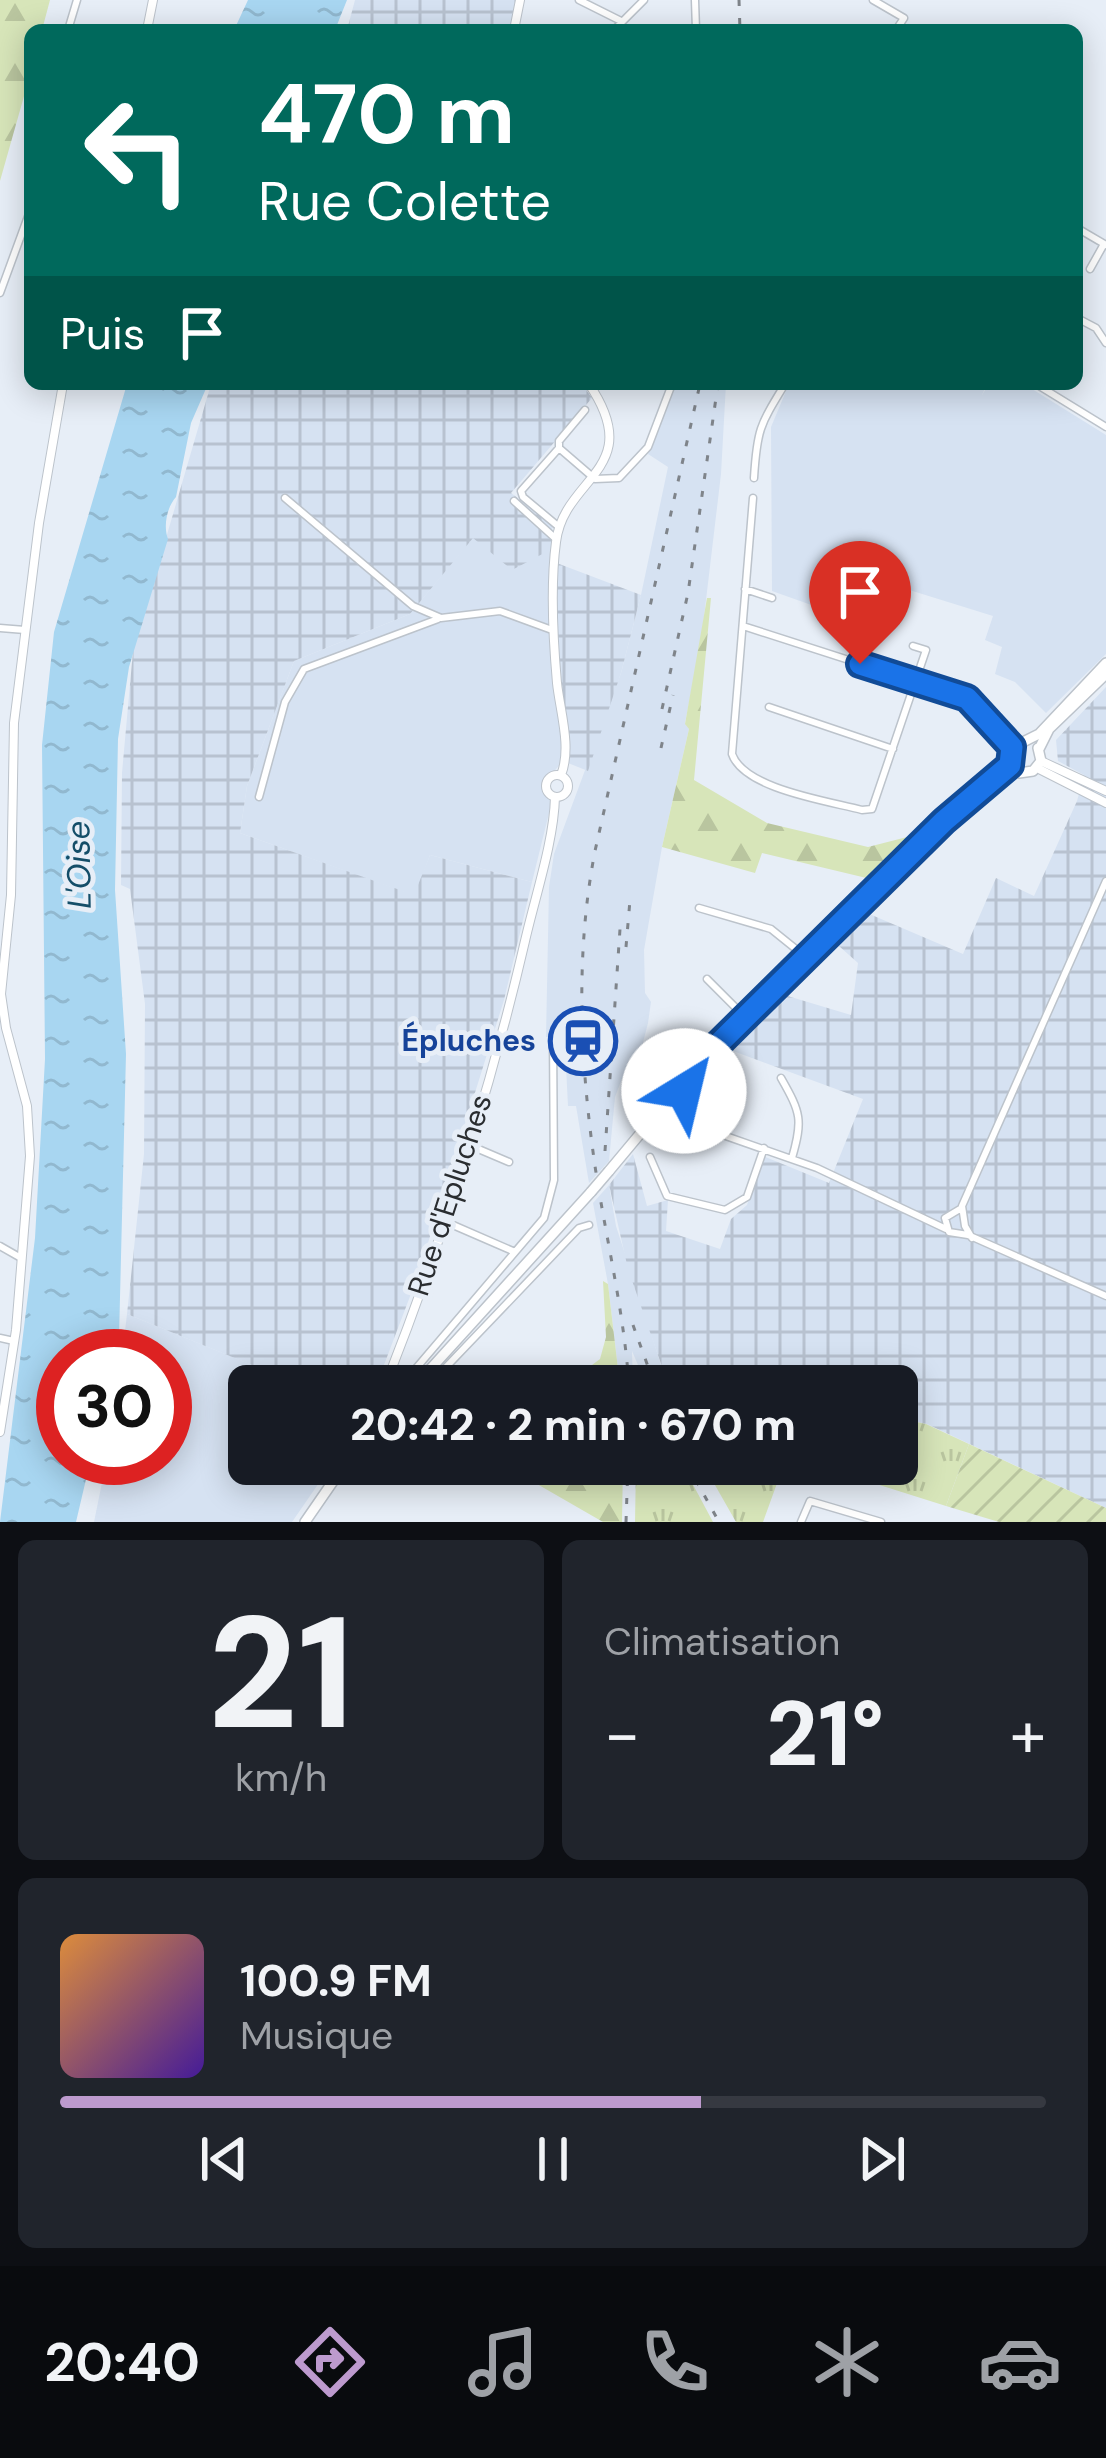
<!DOCTYPE html>
<html lang="fr">
<meta charset="utf-8">
<style>
:root{--surface:#171b24;--page:#20242c;--text:#f1f3f6;--muted:#9ea1a6;--line:#363941;--accent:#bd9ace}
body{margin:0;font-family:"DM Sans",sans-serif;background:var(--page);color:var(--text);height:100vh;display:flex;flex-direction:column;font-size:45px;white-space:nowrap}
*{box-sizing:border-box;margin:0}
p{font-size:39px;color:var(--muted)}
.icon{flex:none;width:66px;height:66px;fill:none;stroke:currentColor;stroke-width:2;stroke-linecap:round;stroke-linejoin:round}
.map{position:relative;height:1522px;overflow:hidden}
.panel{display:flex;flex-direction:column;gap:18px;padding:18px;background:#0d0f14;flex:1}
.panel>*{flex:none}
.guide{position:absolute;left:24px;top:24px;width:1059px;height:366px;border-radius:18px;box-shadow:0 6px 30px #0003;background:#00695c;color:#fff;overflow:hidden}
.speed{position:absolute;left:36px;top:1329px;display:flex;gap:24px;font-size:60px;font-weight:700;text-align:center}
.speed>*{display:grid;place-content:center;width:156px;height:156px;border-radius:50%;background:var(--surface);box-shadow:0 6px 30px #0003;line-height:1}
.speed .limit{border:18px solid #d22;background:#fff;color:#111}
.pin{position:absolute;display:grid;place-items:center;width:102px;height:102px;color:#fff;margin:-123px -51px;border-radius:50% 50% 50% 0;rotate:-45deg;box-shadow:0 0 12px #0007}
.pin .icon{rotate:45deg}
.me{position:absolute;width:132px;margin:-66px;rotate:36deg;stroke-linejoin:round;filter:drop-shadow(0 0 9px #0008)}
.turn{display:flex;align-items:center;gap:42px;height:252px;padding:0 36px;font-size:54px}
.turn .icon{width:156px;height:156px;stroke-width:2.5}
.turn b{display:block;font-size:84px;line-height:102px}
.then{display:flex;align-items:center;height:114px;padding:0 36px;background:#0003;gap:24px;font-size:45px}
.big{font-size:90px;font-weight:800;line-height:1.1}
.panel .tile{flex:1;display:flex;flex-direction:column;justify-content:center;gap:18px;min-width:0;padding:0 42px;border-radius:18px;background:var(--page)}
.panel .dial{align-items:center;gap:0}
.dial b{font-size:156px;line-height:1}
.song{display:flex;align-items:center;gap:36px}
.cover{width:144px;height:144px;border-radius:18px;background:linear-gradient(135deg,hsl(30 70% 55%),hsl(260 70% 35%))}
.played{height:12px;border-radius:6px;background:linear-gradient(90deg,var(--accent) 65%,var(--line) 65%)}
.keys{display:flex;justify-content:space-around;direction:ltr}
.heat{display:flex;justify-content:space-between;align-items:center;font-size:66px;direction:ltr}
.panel .tiles{flex:1;display:grid;gap:18px;grid-template-columns:1fr 1fr}
.tile:last-child{grid-column:span 2}
.trip{position:absolute;left:228px;top:1365px;width:690px;height:120px;border-radius:18px;background:var(--surface);box-shadow:0 6px 30px #0003;font-weight:800;line-height:120px;text-align:center}
.tabs{display:flex;height:192px;justify-content:space-around;align-items:center;background:#090b0e;color:var(--muted)}
.tabs .icon{width:84px;height:84px}
.tabs .current{color:var(--accent)}
.tabs b{font-size:54px;color:var(--text)}
.map>svg:first-child{display:block}
.built{fill:#d6e2f2}
.industrial{fill:url(#industrial-grid)}
.grass{fill:url(#grass-tufts)}
.forest{fill:url(#forest-firs)}
.garden{fill:url(#garden-furrows)}
.water{fill:url(#water-ripples)}
.lines{fill:none;stroke-linecap:round;stroke-linejoin:round}
.minor-casing{stroke:#bcc3cb;stroke-width:9}
.tertiary-casing{stroke:#bcc3cb;stroke-width:10}
.secondary-casing{stroke:#bcc3cb;stroke-width:10}
.primary-casing{stroke:#bcc3cb;stroke-width:12}
.minor{stroke:#fff;stroke-width:6}
.tertiary{stroke:#fff;stroke-width:8}
.secondary{stroke:#fff;stroke-width:8}
.primary{stroke:#fff;stroke-width:9}
.rail{stroke:#7f848a;stroke-width:3;stroke-dasharray:6 12;stroke-linecap:butt}
.primary-bridge-casing{stroke:#bcc3cb;stroke-width:12;stroke-linecap:butt}
.primary-bridge{stroke:#fff;stroke-width:9}
.route-casing{stroke:#114b97;stroke-width:30}
.route{stroke:#1a73e8;stroke-width:21}
.labels{text-anchor:middle;stroke-width:10;stroke-linejoin:round;paint-order:stroke}
.transit-label{font-size:30px;font-weight:bold;fill:#164399;stroke:#e7eef7;text-anchor:end}
.street-label{font-size:30px;fill:#2a2d30;stroke:#e7eef7}
.water-label{font-size:33px;font-style:italic;fill:#144e69;stroke:#e7eef7}
</style>
<div class="map">
<svg width="1106" height="1522" viewBox="0 0 1106 1522">
<defs>
<pattern id="industrial-grid" width="8" height="8" patternUnits="userSpaceOnUse" patternTransform="scale(3)"><rect width="8" height="8" fill="#d6e2f2"/><path d="M0 4h8M4 0v8" fill="none" stroke="#b8c2d0"/></pattern>
<pattern id="grass-tufts" width="24" height="20" patternUnits="userSpaceOnUse" patternTransform="scale(3)"><rect width="24" height="20" fill="#d7e5b9"/><path d="M3 7l-1-3M5 7V3M7 7l1-3M15 17l-1-3M17 17v-4M19 17l1-3" fill="none" stroke="#b9c59f"/></pattern>
<pattern id="forest-firs" width="22" height="20" patternUnits="userSpaceOnUse" patternTransform="scale(3)"><rect width="22" height="20" fill="#d7e5b9"/><path d="M5 1l3.5 6h-7zM16 11l3.5 6h-7z" fill="#b9c59f"/></pattern>
<pattern id="garden-furrows" width="10" height="10" patternUnits="userSpaceOnUse" patternTransform="scale(3)"><rect width="10" height="10" fill="#d7e5b9"/><path d="M-1 1l2-2M0 10L10 0M9 11l2-2" fill="none" stroke="#b9c59f"/></pattern>
<pattern id="water-ripples" width="26" height="14" patternUnits="userSpaceOnUse" patternTransform="scale(3)"><rect width="26" height="14" fill="#a8d6f1"/><path d="M2 4q2-2 4 0t4 0M15 11q2-2 4 0t4 0" fill="none" stroke="#91b8cf"/></pattern>
</defs>
<rect width="100%" height="100%" fill="#e7eef7"/>
<!-- built -->
<path class="built" d="M676,384H726L721,474L701,642L685,723L689,729L662,847L644,950L645,993L651,1002L648,1023L639,1058L629,1060L615,1097L609,1161L589,1183L576,1106H568L565,1047L573,1036L546,1037L549,887L554,854L621,673L641,595L668,467L648,454Z
M789,384H987L982,395L989,384H1024L1106,435V654L1046,713L1015,682L995,674L1002,647L985,640L993,616L845,570L831,612L772,591L771,427Z
M473,537L550,549L553,669L563,761L544,783L552,801L532,882L430,855L415,896L240,833L247,786L294,661L410,614Z
M609,1185L616,1226L668,1386H647L632,1351L633,1386H620L608,1284L593,1203Z
M127,1314L257,1367L247,1391L249,1464H332L292,1522H94L107,1458H165V1356H122Z"/>
<!-- industrial -->
<path class="industrial" d="M355,0H515L510,30H347Z
M211,384H582L592,398L511,493L552,524L554,562L641,595L621,673L588,771L563,761L553,669L550,550L512,570L473,538L410,614L294,661L247,786L240,833L414,895L430,855L532,882L504,1000L417,1278L376,1386H303L127,1314L144,1154L145,1004L130,889L121,885L122,773L133,651Z
M1106,687V1508L927,1424L897,1418V1386H727L666,1378L628,1269L609,1185L633,1154L647,1206L668,1200L666,1231L720,1249L731,1219L747,1205L763,1156L829,1183L863,1099L725,1048L781,994L851,1015L858,963L830,938L860,910L963,954L996,878L1034,896L1077,801L1084,775L1058,761L1056,740Z"/>
<!-- grass -->
<path class="grass" d="M897,1418L926,1424L969,1444L946,1506L813,1464H897Z
M636,1464H682L713,1522H635Z
M703,1464H784L763,1522H736Z"/>
<!-- forest -->
<path class="forest" d="M0,0H50L42,30H30V75L0,181Z
M707,598H711L694,780L767,823L868,847L911,836L918,840L879,881L762,853L755,873L662,847L689,729L685,724Z
M603,1281L608,1284L620,1386H564L600,1359L606,1337Z
M509,1464H623L622,1522H603L511,1469Z"/>
<!-- garden -->
<path class="garden" d="M969,1444L1106,1508V1522H999L946,1506Z"/>
<!-- water -->
<path class="water" d="M248,0H347L335,30H234Z
M127,384H208L191,423L176,497C167,507 163,526 168,539L129,667L118,739L115,890L126,1054L119,1338L115,1356H63V1458H91L76,1522H0L35,1238L45,1059L42,745L54,632Z"/>
<g class="lines">
<!-- minor casing -->
<g class="minor-casing">
<path id="minor" d="M579,0L621,21
M695,0L696,30
M873,0L904,18L896,30
M68,30L77,0
M614,30L644,0
M1077,228L1106,245
M1090,269L1104,244
M0,293L30,211
M1077,318L1096,328L1106,343
M1036,384L1106,427
M559,448V441L585,410
M754,478C757,429 760,425 785,384
M285,498L413,606L441,618L500,611L552,630
M753,498L732,754C744,789 828,801 862,810L872,809L926,650L913,646
M514,501L556,539
M559,527L523,497L521,491L559,448L595,479L619,478L648,447L672,384
M745,589L772,598
M743,626L967,698L1013,747
M0,628L25,630
M769,707L893,749
M259,797L285,702L304,669L438,619
M699,908L771,929L807,958
M707,979L746,1018
M781,1078C801,1113 803,1120 792,1158
M686,1096L720,1134L817,1168L946,1229
M469,1145L509,1162
M650,1157L667,1196L725,1210L747,1197L764,1148
M960,1209L945,1218L949,1232L968,1235L1106,1296
M446,1222L515,1252
M972,1238L965,1226L962,1206L1106,881
M0,1246L21,1258
M0,1338L14,1341
M401,1386L544,1218L554,1180L553,1036
M428,1386L579,1228L589,1225
M801,1522L810,1501L881,1522"/>
</g>
<!-- tertiary casing -->
<g class="tertiary-casing">
<path id="tertiary" d="M514,30L520,0
M1041,761L1106,791
M1037,768L1106,803
M546 786a11 11 0 1 1 22 0a11 11 0 1 1-22 0Z
M561,775C572,748 560,711 557,683C553,638 550,587 556,542C564,476 647,470 589,384
M385,1386C442,1241 490,1092 525,941C535,897 554,841 555,797"/>
</g>
<!-- secondary casing -->
<g class="secondary-casing">
<path id="secondary" d="M147,30L153,0
M0,1432L16,1330L30,1156L27,1106L6,1028L1,994L11,895L14,723L39,523L63,384"/>
</g>
<!-- primary casing -->
<g class="primary-casing">
<path id="primary" d="M1039,749L1049,729L1106,674
M1010,765L1013,747L1039,734L1106,663
M1010,765L1019,773L1033,771L1041,761L1038,748
M609,1171L700,1062L944,821L1010,765
M415,1386L591,1192
M305,1522L345,1464"/>
</g>
<!-- minor -->
<use href="#minor" class="minor"/>
<!-- tertiary -->
<use href="#tertiary" class="tertiary"/>
<!-- secondary -->
<use href="#secondary" class="secondary"/>
<!-- primary -->
<use href="#primary" class="primary"/>
<!-- rail -->
<path class="rail" d="M739,0L740,30
M662,709L688,593L718,384
M661,748L673,695
M626,947L630,900
M605,1151L620,929
M633,1325L655,1386
M629,1386C624,1311 606,1239 595,1166C580,1062 575,954 595,851L700,384
M687,1464L719,1522
M626,1522L628,1464"/>
<!-- primary-bridge casing -->
<g class="primary-bridge-casing">
<path id="primary-bridge" d="M591,1192L609,1171"/>
</g>
<!-- primary-bridge -->
<use href="#primary-bridge" class="primary-bridge"/>
</g>
<g class="lines">
<!-- route casing -->
<g class="route-casing">
<path id="route" d="M684,1091V1080L700,1062L944,821L1010,765L1012,747L967,698L860,664"/>
</g>
<!-- route -->
<use href="#route" class="route"/>
</g>
<!-- icons -->
<defs>
<g id="station-ring" transform="scale(3.45)"><circle r="9.5" fill="#e7eef7" stroke="#1a4fb4" stroke-width="1.5"/><path d="M-3-6H3Q5-6 5-4V2Q5 4 3 4L4.5 6H3L1.5 4h-3L-3 6H-4.5L-3 4Q-5 4-5 2V-4Q-5-6-3-6ZM-3.5-4v3h7v-3ZM-3.5 1v1.5H-2V1ZM2 1v1.5H3.5V1Z" fill="#1a4fb4"/></g>
</defs>
<g fill-rule="evenodd">
<use href="#station-ring" x="583" y="1041"/>
</g>
<g class="labels">
<!-- transit labels -->
<g class="transit-label">
<text x="536" y="1051">Épluches</text>
</g>
<!-- street labels -->
<g class="street-label">
<text transform="translate(450 1195) rotate(-72)" y="10">Rue d'Epluches</text>
</g>
<!-- water labels -->
<g class="water-label">
<text transform="translate(78 865) rotate(-91)" y="12">L'Oise</text>
</g>
</g>
</svg>
<div class="speed"><div class="limit">30</div></div>
<div class="pin" style="left:860px;top:664px;background:#d93025"><svg class="icon" aria-label="arrive" viewBox="0 0 24 24"><path d="M6 21V4h12l-3 4 3 4H6"/></svg></div>
<svg class="me" style="left:684px;top:1091px" viewBox="-20 -20 40 40"><circle r="19" fill="#fff"/><path d="M0-13L10 11 0 6-10 11z" fill="#1a73e8"/></svg>
<div class="trip">20:42 · 2 min · 670 m</div>
<div class="guide">
<div class="turn"><svg class="icon" aria-label="left" viewBox="0 0 24 24"><path d="M17 20v-9H6M10 6l-5 5 5 5"/></svg><div><b>470 m</b>Rue Colette</div></div>
<div class="then">Puis<svg class="icon" aria-label="arrive" viewBox="0 0 24 24"><path d="M6 21V4h12l-3 4 3 4H6"/></svg></div>
</div>
</div>
<section class="panel">
<div class="tiles">
<div class="tile dial"><b>21</b><p>km/h</p></div>
<div class="tile"><p>Climatisation</p>
<div class="heat"><a>−</a><b class="big">21°</b><a>+</a></div>
</div>
<div class="tile">
<div class="song"><i class="cover"></i><div><b>100.9 FM</b><p>Musique</p></div></div>
<div class="played"></div>
<div class="keys"><svg class="icon" aria-label="previous" viewBox="0 0 24 24"><path d="M18 5L8 12l10 7zM5 5v14"/></svg><svg class="icon" aria-label="pause" viewBox="0 0 24 24"><path d="M8 5v14M16 5v14"/></svg><svg class="icon" aria-label="next" viewBox="0 0 24 24"><path d="M6 5l10 7-10 7zM19 5v14"/></svg></div>
</div>
</div>
</section>
<nav class="tabs">
<b>20:40</b>
<svg class="icon current" aria-label="directions" viewBox="0 0 24 24"><path d="M12 3l9 9-9 9-9-9zM9 14v-3h6M13 9l2 2-2 2"/></svg>
<svg class="icon" aria-label="music" viewBox="0 0 24 24"><path d="M9 18V5l10-2v13"/><circle cx="6" cy="18" r="3"/><circle cx="16" cy="16" r="3"/></svg>
<svg class="icon" aria-label="phone" viewBox="0 0 24 24"><path d="M5 4h4l2 5-3 2q2 4 5 5l2-3 5 2v4C11 20 4 13 5 4z"/></svg>
<svg class="icon" aria-label="climate" viewBox="0 0 24 24"><path d="M12 3v18M4 7l16 10M4 17L20 7"/></svg>
<svg class="icon" aria-label="car" viewBox="0 0 24 24"><path d="M5 17H2v-5l4-1 3-4h7l3 4 3 1v5h-3M9 17h6M6 11h13"/><circle cx="7" cy="17" r="2"/><circle cx="17" cy="17" r="2"/></svg>
</nav>
